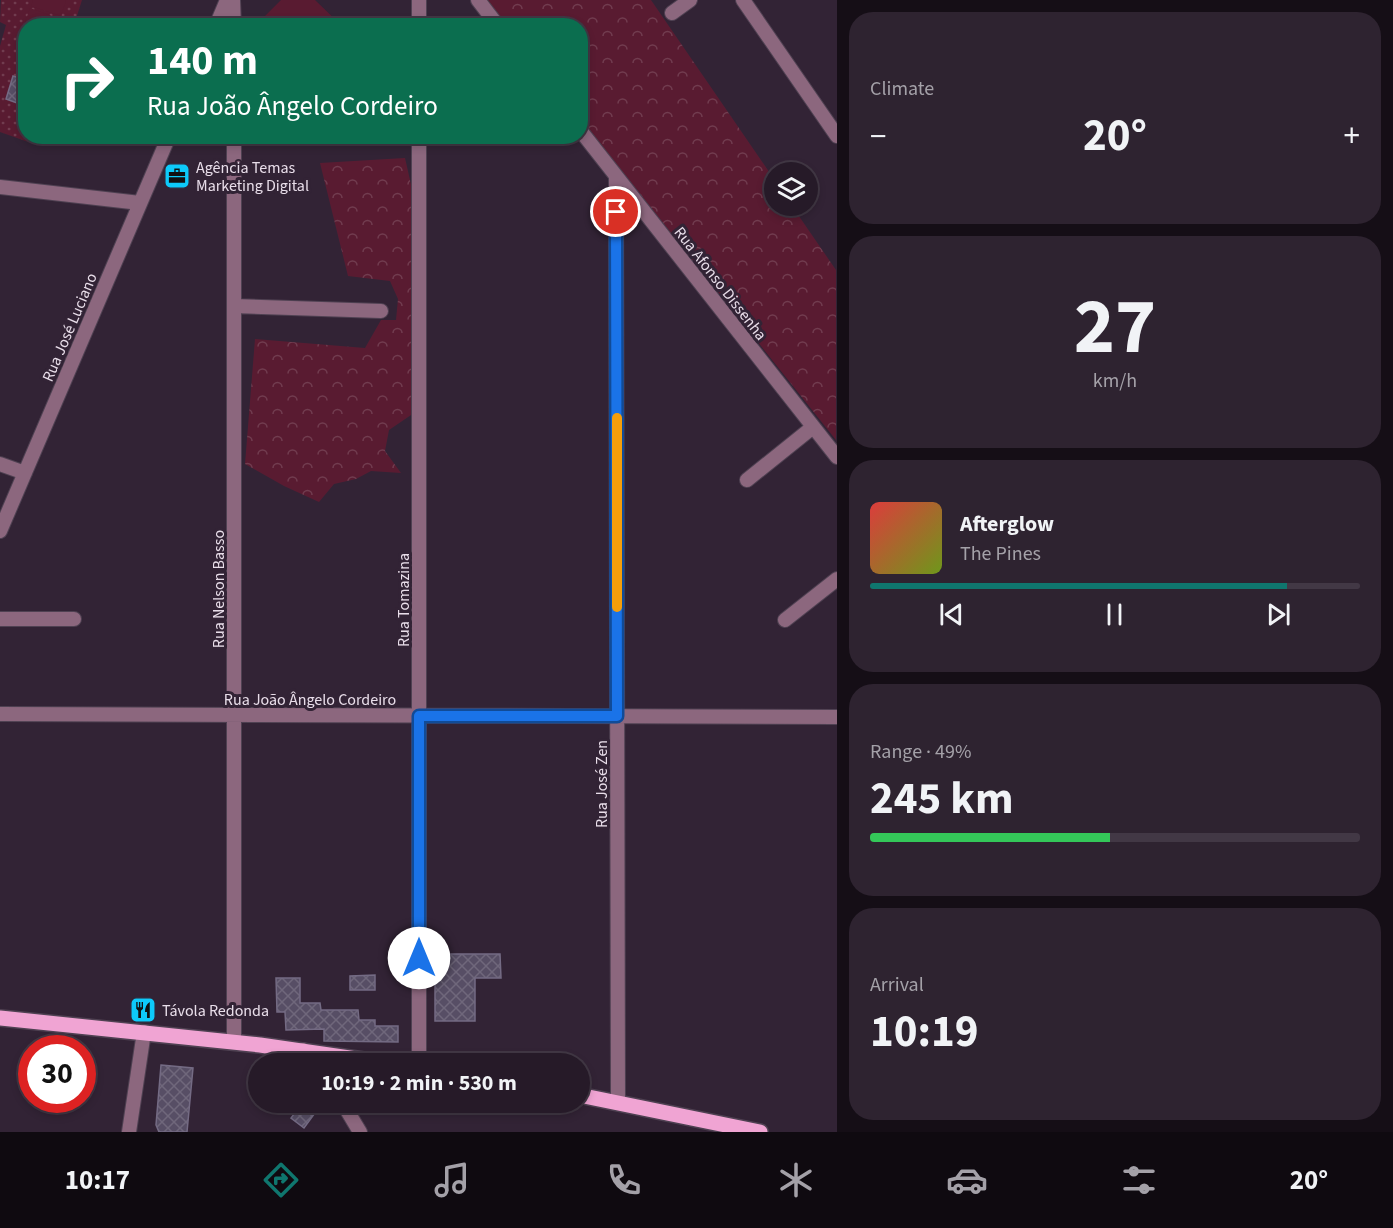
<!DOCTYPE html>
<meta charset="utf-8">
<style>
:root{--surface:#261a28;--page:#2e2330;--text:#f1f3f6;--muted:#a4a1a8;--line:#423845;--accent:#0f766e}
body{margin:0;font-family:"Source Sans 3",sans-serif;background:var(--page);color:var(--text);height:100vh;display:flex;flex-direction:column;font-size:22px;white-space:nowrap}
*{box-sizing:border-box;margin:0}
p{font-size:20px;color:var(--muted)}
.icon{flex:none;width:33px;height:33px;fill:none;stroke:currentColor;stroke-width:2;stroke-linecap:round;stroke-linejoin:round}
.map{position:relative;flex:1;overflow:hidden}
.side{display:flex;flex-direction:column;gap:12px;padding:12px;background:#150e16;width:556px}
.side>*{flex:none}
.guide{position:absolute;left:18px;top:18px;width:570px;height:126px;border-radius:24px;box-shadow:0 3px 9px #0003,0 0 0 2px var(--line);background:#0b6e4f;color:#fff;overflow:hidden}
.buttons{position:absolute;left:764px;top:162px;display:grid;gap:12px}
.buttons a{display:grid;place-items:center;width:54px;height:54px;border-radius:50%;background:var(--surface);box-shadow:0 3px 9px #0003,0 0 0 2px var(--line);font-size:30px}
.speed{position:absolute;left:18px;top:1035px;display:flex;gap:12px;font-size:30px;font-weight:700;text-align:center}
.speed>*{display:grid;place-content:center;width:78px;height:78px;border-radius:50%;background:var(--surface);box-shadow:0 3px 9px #0003,0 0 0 2px var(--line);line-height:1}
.speed .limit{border:9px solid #d22;background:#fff;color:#111}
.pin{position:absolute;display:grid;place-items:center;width:51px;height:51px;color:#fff;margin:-26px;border:3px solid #fff;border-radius:50%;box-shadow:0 2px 6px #0007}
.me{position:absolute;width:66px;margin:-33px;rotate:0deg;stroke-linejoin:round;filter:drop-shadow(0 0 4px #0008)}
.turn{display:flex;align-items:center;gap:21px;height:126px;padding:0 30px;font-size:27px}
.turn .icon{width:78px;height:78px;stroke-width:2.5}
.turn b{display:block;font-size:42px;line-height:51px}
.big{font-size:45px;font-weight:700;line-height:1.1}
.side .card{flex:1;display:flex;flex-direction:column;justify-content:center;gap:9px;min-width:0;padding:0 21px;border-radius:24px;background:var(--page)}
.side .dial{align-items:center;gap:0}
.dial b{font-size:78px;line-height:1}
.song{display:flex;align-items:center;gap:18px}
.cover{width:72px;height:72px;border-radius:9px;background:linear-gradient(135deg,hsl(0 70% 55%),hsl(80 70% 35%))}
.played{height:6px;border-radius:3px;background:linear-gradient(90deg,var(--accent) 85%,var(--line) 85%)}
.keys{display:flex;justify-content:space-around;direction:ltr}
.heat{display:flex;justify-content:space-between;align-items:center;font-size:33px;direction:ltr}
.charge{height:9px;border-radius:4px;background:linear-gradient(90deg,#34c759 49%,var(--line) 0)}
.trip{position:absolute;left:248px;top:1053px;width:342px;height:60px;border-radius:30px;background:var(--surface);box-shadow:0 3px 9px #0003,0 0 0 2px var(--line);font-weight:700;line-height:60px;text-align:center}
.tabs{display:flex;height:96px;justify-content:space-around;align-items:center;background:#0f0a10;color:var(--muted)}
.tabs .icon{width:42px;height:42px}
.tabs .active{color:var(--accent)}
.tabs b{font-size:27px;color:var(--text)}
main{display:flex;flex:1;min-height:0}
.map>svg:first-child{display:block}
.grass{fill:url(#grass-dots)}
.forest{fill:url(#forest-crowns)}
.pitch{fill:#591b31}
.building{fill:url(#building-cross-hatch);stroke:#746b84;stroke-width:1.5}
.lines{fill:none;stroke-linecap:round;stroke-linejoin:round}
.minor-casing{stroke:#4f4152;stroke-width:16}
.major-casing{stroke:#4f4152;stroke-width:18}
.minor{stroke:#8c677e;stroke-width:14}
.major{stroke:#f0a4d3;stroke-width:15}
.route-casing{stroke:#114b97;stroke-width:15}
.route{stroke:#1a73e8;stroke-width:10}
.slow{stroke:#f59e0b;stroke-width:10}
.labels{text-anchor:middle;stroke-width:6;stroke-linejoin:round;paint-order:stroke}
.poi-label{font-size:16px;fill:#e9deea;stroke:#322335;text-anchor:start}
.street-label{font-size:16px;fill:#e9deea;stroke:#322335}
</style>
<main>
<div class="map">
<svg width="837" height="1132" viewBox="0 0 837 1132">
<defs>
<pattern id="grass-dots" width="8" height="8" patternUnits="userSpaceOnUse" patternTransform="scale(1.5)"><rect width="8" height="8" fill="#591b31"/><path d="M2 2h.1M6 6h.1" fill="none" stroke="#713c4f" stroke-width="1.8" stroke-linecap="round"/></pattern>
<pattern id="forest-crowns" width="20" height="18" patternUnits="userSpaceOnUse" patternTransform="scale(1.5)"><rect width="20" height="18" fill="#591b31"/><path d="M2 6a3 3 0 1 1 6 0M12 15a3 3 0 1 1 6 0" fill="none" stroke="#713c4f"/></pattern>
<pattern id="building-cross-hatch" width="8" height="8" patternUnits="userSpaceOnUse" patternTransform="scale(1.5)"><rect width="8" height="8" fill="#574e65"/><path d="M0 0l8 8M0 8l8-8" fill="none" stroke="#6f677b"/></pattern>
</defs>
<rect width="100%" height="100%" fill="#322335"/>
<!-- grass -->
<path class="grass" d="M1,0H82L74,25L26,26V136L36,137L34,144L0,132V46L6,25L0,22Z"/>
<!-- forest -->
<path class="forest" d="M485,0H651L774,179V206H792L836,270V440L581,120L580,26L505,25Z
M405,158L415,202L414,413L389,430L385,451L401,473L371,471L356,479L334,484L319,502L284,486L245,464L255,339L365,348L381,320H396L398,299L390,281L348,276L320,163Z"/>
<!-- pitch -->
<path class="pitch" d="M33,0H66L61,16L31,6Z
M281,0H315L341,25H256Z
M30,8L52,16L48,25L26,26L25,49L17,46Z"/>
<!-- building -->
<path class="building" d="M13,76L26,80V86L20,104L6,99Z
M435,954H500L501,978H475V1021H435Z
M375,975V990H350V976Z
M276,978H300V1003H320L321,1010H358L359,1020H375V1026H398V1042L324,1041V1029L286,1030L285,1012H277Z
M161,1065L193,1068L187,1132H159L156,1125Z
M303,1102H323L304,1128L291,1118Z"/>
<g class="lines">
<!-- minor casing -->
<g class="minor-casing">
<path id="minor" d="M233,0L234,26
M419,0V26
M478,0L498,26
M743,0L837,136
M672,13L690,0
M216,26L227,0
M580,130L837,457
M234,136V1042
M419,136V1064
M616,176L618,1103
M0,187L140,203
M234,306L381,311
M0,464L25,473
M747,480L813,427
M0,531L169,136
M0,619H74
M785,620L837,579
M0,714L837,717
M303,1050L313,1064
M342,1102L360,1132
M129,1132L144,1032"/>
</g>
<!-- major casing -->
<g class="major-casing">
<path id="major" d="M0,1018L260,1045L391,1064
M579,1095L760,1132"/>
</g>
<!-- minor -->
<use href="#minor" class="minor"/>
<!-- major -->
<use href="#major" class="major"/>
</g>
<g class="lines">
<!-- route casing -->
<g class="route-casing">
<path id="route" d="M419,958V716H617L616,212"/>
</g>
<!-- route -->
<use href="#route" class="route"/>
<!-- slow -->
<path class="slow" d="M617,418V607"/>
</g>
<!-- icons -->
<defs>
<g id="office-square" transform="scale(1.35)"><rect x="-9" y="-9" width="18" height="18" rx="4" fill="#0dcafa" stroke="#322335"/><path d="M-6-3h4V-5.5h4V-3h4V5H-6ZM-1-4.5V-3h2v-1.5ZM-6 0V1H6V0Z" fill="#111"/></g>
<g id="restaurant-square" transform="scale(1.35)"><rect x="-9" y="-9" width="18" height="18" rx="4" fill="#0dcafa" stroke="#322335"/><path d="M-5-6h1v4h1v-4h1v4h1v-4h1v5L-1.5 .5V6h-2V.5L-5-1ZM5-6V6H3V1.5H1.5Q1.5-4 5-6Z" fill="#111"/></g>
</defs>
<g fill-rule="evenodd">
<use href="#office-square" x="177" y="176"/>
<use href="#restaurant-square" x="143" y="1010"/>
</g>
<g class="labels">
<!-- poi labels -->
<g class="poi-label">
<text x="196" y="173">Agência Temas<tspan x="196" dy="18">Marketing Digital</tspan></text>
<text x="162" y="1016">Távola Redonda</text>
</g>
<!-- street labels -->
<g class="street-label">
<text transform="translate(721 283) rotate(52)" y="6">Rua Afonso Dissenha</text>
<text transform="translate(69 327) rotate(-67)" y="6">Rua José Luciano</text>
<text transform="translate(218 589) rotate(-90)" y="6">Rua Nelson Basso</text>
<text transform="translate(403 600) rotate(-90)" y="6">Rua Tomazina</text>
<text x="310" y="705">Rua João Ângelo Cordeiro</text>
<text transform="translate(601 784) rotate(-90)" y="6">Rua José Zen</text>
</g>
</g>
</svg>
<div class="buttons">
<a><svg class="icon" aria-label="layers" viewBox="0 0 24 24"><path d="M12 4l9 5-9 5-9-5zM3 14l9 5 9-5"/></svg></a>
</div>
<div class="speed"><div class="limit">30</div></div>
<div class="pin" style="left:616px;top:212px;background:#d93025"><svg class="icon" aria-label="arrive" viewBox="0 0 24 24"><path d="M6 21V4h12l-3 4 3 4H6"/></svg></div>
<svg class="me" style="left:419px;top:958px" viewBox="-20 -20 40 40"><circle r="19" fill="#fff"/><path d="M0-13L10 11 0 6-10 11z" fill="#1a73e8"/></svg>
<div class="trip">10:19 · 2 min · 530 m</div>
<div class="guide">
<div class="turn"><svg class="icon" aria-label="right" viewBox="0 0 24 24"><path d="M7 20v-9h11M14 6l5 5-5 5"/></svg><div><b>140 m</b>Rua João Ângelo Cordeiro</div></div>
</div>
</div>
<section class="side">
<div class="card"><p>Climate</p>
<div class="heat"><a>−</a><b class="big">20°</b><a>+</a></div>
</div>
<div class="card dial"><b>27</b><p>km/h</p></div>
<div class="card">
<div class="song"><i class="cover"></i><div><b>Afterglow</b><p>The Pines</p></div></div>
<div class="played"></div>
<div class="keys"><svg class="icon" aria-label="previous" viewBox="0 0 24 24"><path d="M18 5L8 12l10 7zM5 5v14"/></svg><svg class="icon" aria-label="pause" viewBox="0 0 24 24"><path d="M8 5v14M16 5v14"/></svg><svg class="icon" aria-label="next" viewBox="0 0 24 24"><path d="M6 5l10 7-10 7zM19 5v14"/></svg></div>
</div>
<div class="card"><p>Range · 49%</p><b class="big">245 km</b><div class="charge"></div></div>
<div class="card"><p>Arrival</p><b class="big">10:19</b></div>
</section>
</main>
<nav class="tabs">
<b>10:17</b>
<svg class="icon active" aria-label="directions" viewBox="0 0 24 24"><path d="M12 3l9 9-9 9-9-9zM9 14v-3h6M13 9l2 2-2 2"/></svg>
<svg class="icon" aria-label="music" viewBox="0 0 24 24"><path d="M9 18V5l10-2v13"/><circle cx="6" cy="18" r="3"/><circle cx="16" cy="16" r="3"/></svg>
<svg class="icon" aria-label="phone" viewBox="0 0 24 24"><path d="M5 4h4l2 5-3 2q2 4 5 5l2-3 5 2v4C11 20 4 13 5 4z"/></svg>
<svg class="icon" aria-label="climate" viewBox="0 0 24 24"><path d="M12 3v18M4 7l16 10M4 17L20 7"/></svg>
<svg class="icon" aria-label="car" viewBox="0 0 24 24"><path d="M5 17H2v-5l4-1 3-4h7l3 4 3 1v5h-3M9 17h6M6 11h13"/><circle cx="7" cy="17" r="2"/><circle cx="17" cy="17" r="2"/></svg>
<svg class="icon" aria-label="filters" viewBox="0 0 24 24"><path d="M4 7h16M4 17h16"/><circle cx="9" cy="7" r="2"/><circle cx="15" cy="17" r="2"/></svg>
<b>20°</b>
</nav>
